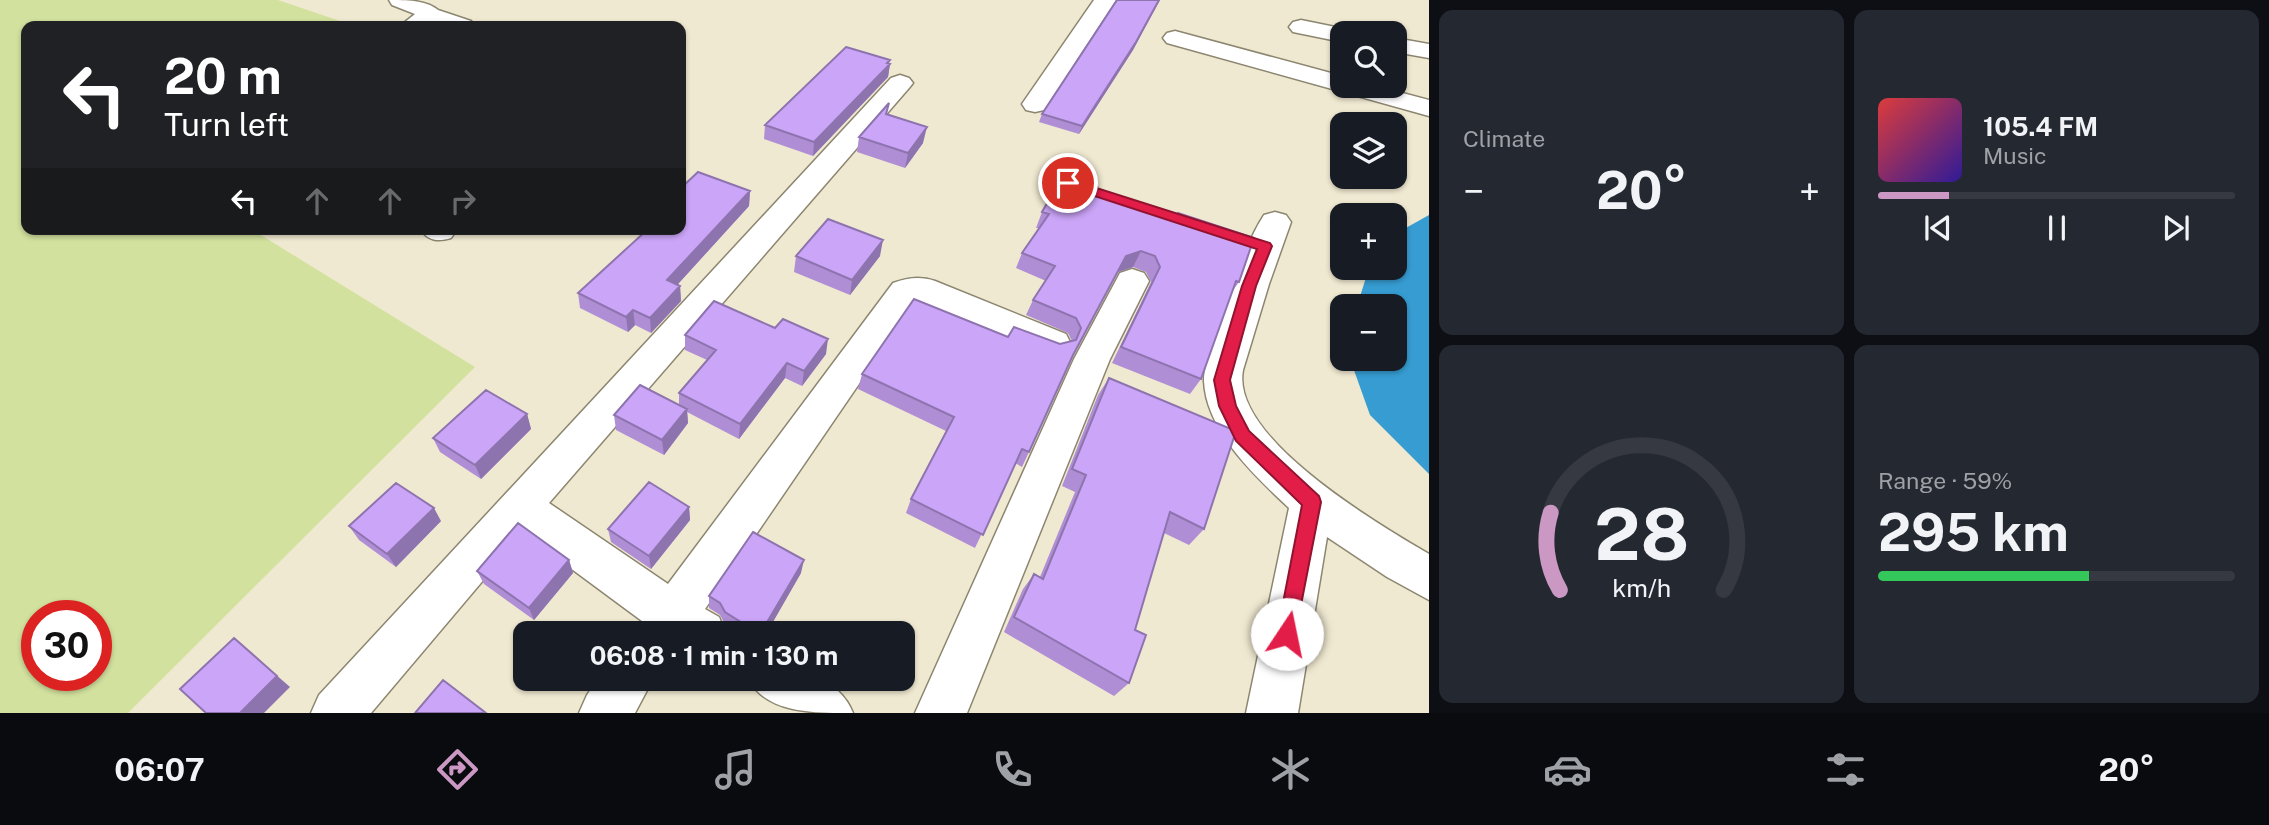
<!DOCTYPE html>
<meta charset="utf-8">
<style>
:root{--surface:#171b24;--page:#242831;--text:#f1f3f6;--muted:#9ea1a6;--line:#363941;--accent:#ca98c3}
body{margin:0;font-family:"Public Sans",sans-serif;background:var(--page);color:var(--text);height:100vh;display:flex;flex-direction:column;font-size:26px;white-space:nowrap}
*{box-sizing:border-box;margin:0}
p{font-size:23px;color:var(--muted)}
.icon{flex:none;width:38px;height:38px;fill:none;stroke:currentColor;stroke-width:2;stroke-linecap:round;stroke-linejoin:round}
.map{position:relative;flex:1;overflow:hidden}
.drawer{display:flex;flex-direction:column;gap:10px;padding:10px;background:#0d0f14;width:840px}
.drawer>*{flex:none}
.top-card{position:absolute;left:21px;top:21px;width:665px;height:214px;border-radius:14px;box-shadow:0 2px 5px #0004;background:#202124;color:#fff;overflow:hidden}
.controls{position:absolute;left:1330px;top:21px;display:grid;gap:14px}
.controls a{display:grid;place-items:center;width:77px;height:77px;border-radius:14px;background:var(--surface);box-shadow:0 2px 5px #0004;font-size:35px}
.speed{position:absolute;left:21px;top:600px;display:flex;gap:14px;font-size:35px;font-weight:700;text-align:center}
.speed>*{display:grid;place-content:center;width:91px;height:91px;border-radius:50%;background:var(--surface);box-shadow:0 2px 5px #0004;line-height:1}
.speed .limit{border:10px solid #d22;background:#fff;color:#111}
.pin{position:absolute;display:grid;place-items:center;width:60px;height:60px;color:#fff;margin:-30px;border:4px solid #fff;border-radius:50%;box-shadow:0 2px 7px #0007}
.me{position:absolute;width:77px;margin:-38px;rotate:11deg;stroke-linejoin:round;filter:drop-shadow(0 0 5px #0008)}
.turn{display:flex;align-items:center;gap:24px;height:147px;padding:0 28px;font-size:32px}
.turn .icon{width:91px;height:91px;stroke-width:2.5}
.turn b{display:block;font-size:49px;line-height:60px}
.lanes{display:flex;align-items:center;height:66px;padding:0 28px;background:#0003;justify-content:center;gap:35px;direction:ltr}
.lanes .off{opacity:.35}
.big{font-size:52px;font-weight:700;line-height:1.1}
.drawer .tile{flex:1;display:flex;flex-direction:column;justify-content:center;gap:10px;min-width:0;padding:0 24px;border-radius:14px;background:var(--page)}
.drawer .dial{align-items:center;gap:0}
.dial svg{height:182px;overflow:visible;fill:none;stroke:var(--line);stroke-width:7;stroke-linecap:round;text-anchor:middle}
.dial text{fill:var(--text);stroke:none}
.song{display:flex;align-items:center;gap:21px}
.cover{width:84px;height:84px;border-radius:10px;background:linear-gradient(135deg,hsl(0 70% 55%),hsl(250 70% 35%))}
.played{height:7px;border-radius:4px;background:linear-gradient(90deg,var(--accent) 20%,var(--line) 20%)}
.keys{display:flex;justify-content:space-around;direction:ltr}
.heat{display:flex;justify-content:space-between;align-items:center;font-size:38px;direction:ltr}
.charge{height:10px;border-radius:5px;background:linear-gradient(90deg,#34c759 59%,var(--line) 0)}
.drawer .tiles{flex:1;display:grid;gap:10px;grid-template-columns:repeat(2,1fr)}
.trip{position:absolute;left:513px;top:621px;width:402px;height:70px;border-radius:14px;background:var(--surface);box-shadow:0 2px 5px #0004;font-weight:700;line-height:70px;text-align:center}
.menu{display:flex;height:112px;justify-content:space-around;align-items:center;background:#090b0e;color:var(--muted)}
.menu .icon{width:49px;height:49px}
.menu .active{color:var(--accent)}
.menu b{font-size:32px;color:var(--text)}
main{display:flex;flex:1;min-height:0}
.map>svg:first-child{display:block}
.green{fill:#d2e19e;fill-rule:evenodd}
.water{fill:#369cd1}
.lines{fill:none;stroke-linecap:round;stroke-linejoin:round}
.street-casing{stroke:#8c8670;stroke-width:3}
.street{fill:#fff;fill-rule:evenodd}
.wall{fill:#af8ed5}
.shaded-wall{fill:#8e74ae}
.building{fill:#cba5f8;stroke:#8e74ae;stroke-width:2}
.route{fill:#e11d48;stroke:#92132f;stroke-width:2}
</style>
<main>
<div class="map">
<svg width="1429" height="713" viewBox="0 0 1429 713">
<rect width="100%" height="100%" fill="#f0e9d1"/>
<!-- green -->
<path class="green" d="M0,0H278L340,21L331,26H26V229H251L475,367L128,713H0ZM37,616H96V676H37Z"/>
<!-- water -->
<path class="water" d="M1429,215V474L1370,415L1350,359H1395V306H1357L1369,268H1395V234Z"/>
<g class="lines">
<!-- street casing -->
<g class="street-casing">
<path id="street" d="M389,0C406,0 426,0 438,10L471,21L475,26H441L431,23L427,26H400L415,14L392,5Z
M1094,0H1116L1044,110L1035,112L1026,110L1022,104Z
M1301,20L1350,30L1353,33H1342V42L1293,32L1289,27L1293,22Z
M1175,31L1342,76V86H1376L1429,100V116L1167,43L1163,38L1167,33Z
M1395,38L1429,44V58L1395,52Z
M900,75L909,78L913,83L909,88L549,503L668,584L893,283C908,278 920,276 935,281L1066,334L1071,344L1066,354L1053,357L1040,354L920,301L915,302L705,609L719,617L726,634H636L642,621L523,533L371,713H311L319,695L891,78Z
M1275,212L1286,215L1291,222L1269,284L1243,370C1230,437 1379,525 1429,554V600L1387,577L1327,537L1298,713H1246L1289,508C1256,477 1206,431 1204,381C1203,365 1222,322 1227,304C1237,275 1247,241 1264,215Z
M420,229H455L456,231L451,238C438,242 428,241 420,229Z
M1132,269L1144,273L1149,281L1110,359L967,713H915L1074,359L1120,273Z
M598,679H653L635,713H579L587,695Z
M748,679C790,679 834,667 853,713C811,713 767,713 748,679Z"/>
</g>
<!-- street -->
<use href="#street" class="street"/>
</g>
<!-- wall -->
<path class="wall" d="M1117,0H1160L1133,50L1079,134L1039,122L1042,114Z
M889,64H890L888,77L813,156L764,139L765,125Z
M887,115L923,143L905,168L857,152L859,137Z
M1095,190L1239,282L1231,293L1201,379L1190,394L1112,363L1151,282L1146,272L1133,267L1118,272L1072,357L1029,452L1022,467L1015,463L975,548L906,513L911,499L946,431L858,389L862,374L1008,337L1060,344L1072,341L1068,333L1026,315L1033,300L1046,281L1016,268L1022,253L1039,228H1036L1042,212Z
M750,191L749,206L678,284L680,286L681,301L651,333L635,325L628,332L580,308L578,293L642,235L641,229H681Z
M796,256H880L850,295L794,272Z
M685,335L826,354L802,386L785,378L739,439L687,412L688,423L664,455L616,430L614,415L679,405V393L707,360L685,350Z
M1109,378L1204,529L1189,545L1164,533L1135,630L1129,683L1114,696L1004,632L1023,589L1034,574L1040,577L1075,492L1062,486L1098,395Z
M527,414L531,429L481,479L440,452L433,438Z
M689,507L690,520L651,569L611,542L608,529Z
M441,521L396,567L359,540L349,526Z
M569,560L573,573L534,620L484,584L477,571Z
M801,573L766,634H740L725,624L720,615L709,608V596Z"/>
<!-- shaded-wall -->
<path class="shaded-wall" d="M1159,0L1133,50L1079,134L1082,126Z
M890,60L888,66L890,64L888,77L813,156L814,142Z
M927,127L923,143L905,168L908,153Z
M750,191L749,206L668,295L667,280Z
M883,240L880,256L850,295L852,280Z
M1141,251L1133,267L1118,272L1126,256Z
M680,286L681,301L651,333L650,318Z
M633,310L635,325L628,332L626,317Z
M828,339L826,354L802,386L804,371Z
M787,363L785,378L739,439L740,424Z
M687,409L688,423L664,455L662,440Z
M527,414L531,429L481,479L475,465Z
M689,507L690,520L651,569L649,556Z
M434,508L441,521L396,567L387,554Z
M569,560L573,573L534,620L529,608Z
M804,560L801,573L766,634H760Z
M234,638L290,687L264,713H240Z"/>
<!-- building -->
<path class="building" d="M1117,0H1159L1136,42L1082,126L1042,114Z
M846,47L890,60L887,63L890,64L814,142L765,125Z
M889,103L886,114L927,127L908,153L859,137Z
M698,172L750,191L667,280L680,286L650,318L633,310L626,317L578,293L647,230L646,229H681V188Z
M1063,176L1097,187L1095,190L1176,217L1178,213L1254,238L1239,282L1236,281L1201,379L1121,347L1160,267L1155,256L1141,251L1126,256L1073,355L1029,452L1022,449L983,535L911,499L954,417L862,374L914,299L1008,337L1014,327L1060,344L1076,340L1081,328L1076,318L1033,300L1055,266L1022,253L1049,214L1042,212Z
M828,219L883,240L852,280L796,256Z
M714,301L775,328L783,319L828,339L804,371L787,363L740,424L679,393L716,350L685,335Z
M1109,378L1236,431L1204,529L1170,512L1135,630L1146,635L1129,683L1014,617L1034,574L1043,579L1086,475L1072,469Z
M640,385L687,409L662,440L614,415Z
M486,390L527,414L475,465L433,438Z
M649,482L689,507L649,556L608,529Z
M396,483L434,508L387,554L349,526Z
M518,523L569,560L529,608L477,571Z
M753,532L804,560L760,634L725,612L720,603L709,596Z
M234,638L277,676L240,713H206L180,689Z
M443,680L486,713H415Z"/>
<!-- route -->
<path class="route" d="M1068,179L1270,243L1272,246L1256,286L1230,380L1236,406L1249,431L1319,496L1321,502L1294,641L1287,644L1280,641L1277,634L1302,505L1236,441L1219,406L1214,380L1242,286L1257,249L1064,186V180Z"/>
</svg>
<div class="controls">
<a><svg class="icon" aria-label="search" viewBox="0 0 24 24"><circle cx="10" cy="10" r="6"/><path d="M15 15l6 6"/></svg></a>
<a><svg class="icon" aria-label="layers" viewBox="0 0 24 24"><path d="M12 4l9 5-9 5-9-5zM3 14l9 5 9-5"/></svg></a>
<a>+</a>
<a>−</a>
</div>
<div class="speed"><div class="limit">30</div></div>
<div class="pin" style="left:1068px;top:183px;background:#d93025"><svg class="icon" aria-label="arrive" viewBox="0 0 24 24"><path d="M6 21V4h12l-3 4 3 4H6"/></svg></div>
<svg class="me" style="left:1287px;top:634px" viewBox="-20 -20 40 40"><circle r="19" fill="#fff"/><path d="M0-13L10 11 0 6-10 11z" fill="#e11d48"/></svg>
<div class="trip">06:08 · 1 min · 130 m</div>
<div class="top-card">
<div class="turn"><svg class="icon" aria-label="left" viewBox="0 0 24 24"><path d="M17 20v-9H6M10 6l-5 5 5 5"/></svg><div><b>20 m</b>Turn left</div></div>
<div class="lanes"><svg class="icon" aria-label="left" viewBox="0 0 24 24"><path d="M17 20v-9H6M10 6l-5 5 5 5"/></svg><svg class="icon off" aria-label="ahead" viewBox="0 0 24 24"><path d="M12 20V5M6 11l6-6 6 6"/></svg><svg class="icon off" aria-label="ahead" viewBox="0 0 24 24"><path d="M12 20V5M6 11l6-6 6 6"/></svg><svg class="icon off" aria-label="right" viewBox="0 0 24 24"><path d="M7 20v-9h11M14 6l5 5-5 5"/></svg></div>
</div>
</div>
<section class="drawer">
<div class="tiles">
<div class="tile"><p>Climate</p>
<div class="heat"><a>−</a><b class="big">20°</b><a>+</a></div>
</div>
<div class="tile">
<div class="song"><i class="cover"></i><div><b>105.4 FM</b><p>Music</p></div></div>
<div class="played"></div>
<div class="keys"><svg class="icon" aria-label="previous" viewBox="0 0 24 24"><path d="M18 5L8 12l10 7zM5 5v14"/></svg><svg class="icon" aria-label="pause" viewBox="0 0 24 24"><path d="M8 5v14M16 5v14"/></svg><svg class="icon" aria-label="next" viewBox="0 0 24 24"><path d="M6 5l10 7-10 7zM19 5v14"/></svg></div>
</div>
<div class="tile dial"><svg viewBox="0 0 100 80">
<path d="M14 69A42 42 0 1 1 86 69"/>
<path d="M14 69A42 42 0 0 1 10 35" stroke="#ca98c3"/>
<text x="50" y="56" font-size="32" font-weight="700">28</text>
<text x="50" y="72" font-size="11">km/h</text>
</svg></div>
<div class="tile"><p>Range · 59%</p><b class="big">295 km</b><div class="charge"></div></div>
</div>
</section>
</main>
<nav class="menu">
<b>06:07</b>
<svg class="icon active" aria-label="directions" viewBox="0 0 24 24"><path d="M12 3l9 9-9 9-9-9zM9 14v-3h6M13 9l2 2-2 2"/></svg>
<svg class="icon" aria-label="music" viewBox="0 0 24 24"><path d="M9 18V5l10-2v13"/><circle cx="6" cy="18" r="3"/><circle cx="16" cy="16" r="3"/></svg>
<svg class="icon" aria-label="phone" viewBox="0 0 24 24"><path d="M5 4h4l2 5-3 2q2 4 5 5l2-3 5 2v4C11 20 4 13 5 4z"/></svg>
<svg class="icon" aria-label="climate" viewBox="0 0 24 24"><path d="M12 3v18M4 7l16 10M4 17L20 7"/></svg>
<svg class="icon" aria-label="car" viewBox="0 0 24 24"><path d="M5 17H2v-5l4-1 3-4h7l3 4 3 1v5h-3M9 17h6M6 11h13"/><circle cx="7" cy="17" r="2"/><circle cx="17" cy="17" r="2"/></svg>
<svg class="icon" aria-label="filters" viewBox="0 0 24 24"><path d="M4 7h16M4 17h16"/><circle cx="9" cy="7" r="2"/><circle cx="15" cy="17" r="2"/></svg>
<b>20°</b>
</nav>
